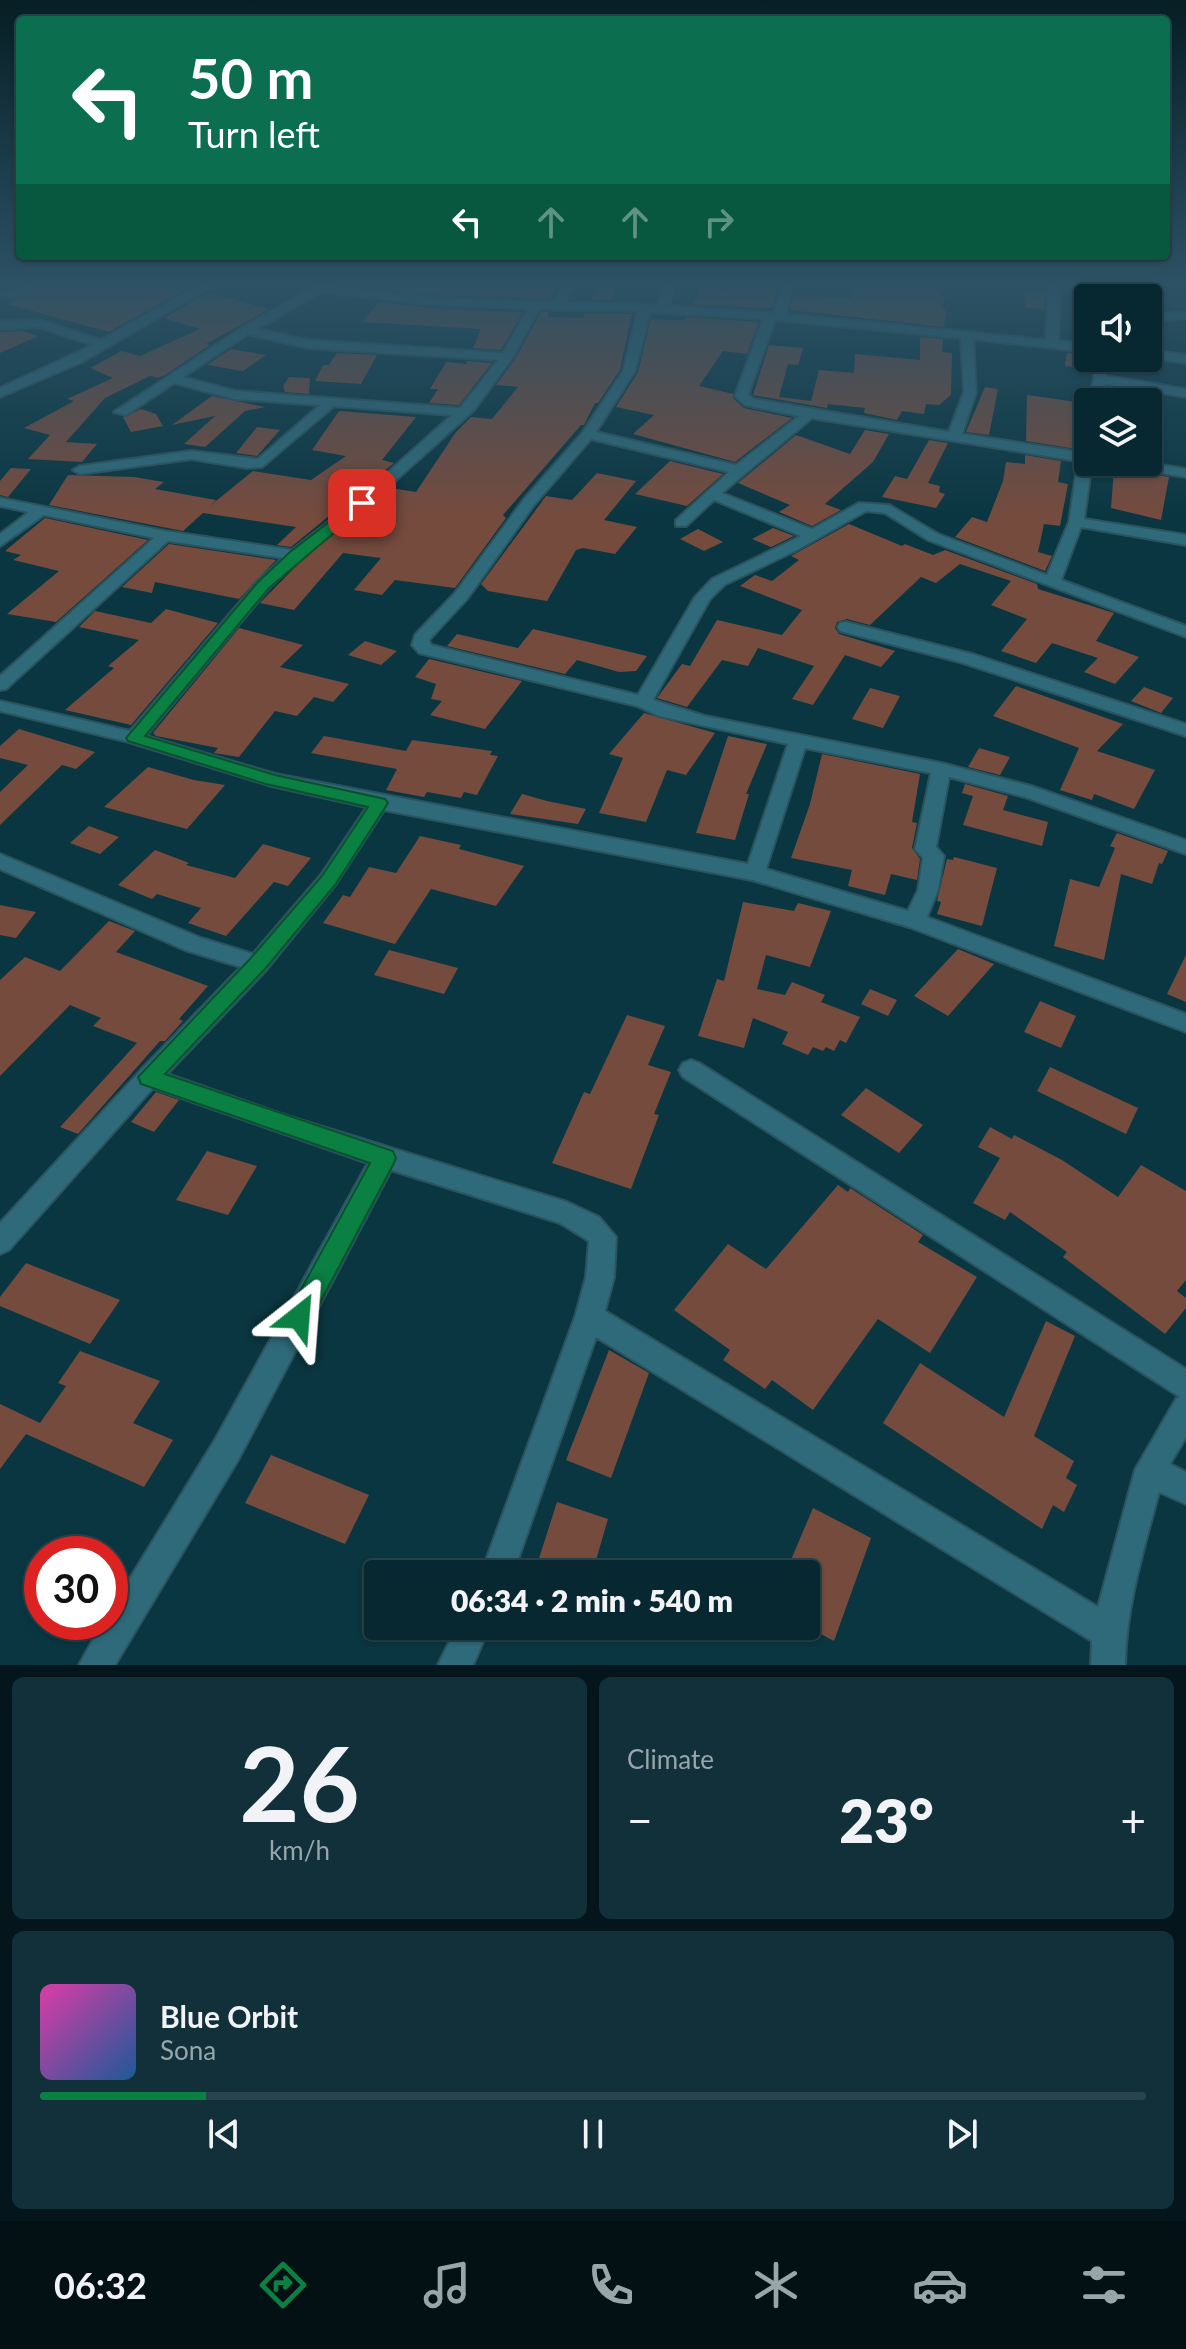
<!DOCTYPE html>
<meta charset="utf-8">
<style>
:root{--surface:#082831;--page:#113039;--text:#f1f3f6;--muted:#98a6ab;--line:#29444d;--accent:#0b8043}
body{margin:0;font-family:Lato,sans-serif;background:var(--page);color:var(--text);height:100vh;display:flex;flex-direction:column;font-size:30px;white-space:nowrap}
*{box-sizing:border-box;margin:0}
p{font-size:26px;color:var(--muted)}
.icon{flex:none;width:44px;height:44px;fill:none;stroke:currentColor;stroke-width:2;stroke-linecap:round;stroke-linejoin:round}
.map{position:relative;height:1665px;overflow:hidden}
.sheet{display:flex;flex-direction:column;gap:12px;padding:12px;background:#04161b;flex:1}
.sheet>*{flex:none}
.guide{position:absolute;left:16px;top:16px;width:1154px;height:244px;border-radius:8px;box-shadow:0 2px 6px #0004,0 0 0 2px var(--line);background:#0b6e4f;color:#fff;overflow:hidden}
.fabs{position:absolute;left:1074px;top:284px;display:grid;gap:16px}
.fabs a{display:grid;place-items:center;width:88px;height:88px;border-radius:8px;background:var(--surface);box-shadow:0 2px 6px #0004,0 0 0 2px var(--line);font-size:40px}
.speed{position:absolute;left:24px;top:1536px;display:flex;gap:16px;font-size:40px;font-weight:700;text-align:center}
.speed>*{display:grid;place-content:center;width:104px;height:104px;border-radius:50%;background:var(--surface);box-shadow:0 2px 6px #0004,0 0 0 2px var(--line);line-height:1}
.speed .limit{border:12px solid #d22;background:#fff;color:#111}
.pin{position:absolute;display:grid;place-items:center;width:68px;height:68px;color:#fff;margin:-34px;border-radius:16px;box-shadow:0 4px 12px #0006}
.me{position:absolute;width:88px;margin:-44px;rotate:28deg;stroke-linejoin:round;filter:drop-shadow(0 0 6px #0008)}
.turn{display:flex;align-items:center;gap:28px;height:168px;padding:0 40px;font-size:36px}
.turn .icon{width:104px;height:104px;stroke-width:2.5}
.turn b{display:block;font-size:56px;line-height:68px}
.lanes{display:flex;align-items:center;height:76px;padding:0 40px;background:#0003;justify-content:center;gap:40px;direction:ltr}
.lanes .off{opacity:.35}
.big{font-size:60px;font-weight:800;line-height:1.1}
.sheet .card{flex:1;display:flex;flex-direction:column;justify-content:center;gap:12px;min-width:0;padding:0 28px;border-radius:12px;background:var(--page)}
.sheet .dial{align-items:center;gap:0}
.dial b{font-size:104px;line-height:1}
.song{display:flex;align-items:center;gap:24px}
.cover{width:96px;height:96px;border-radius:12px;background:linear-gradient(135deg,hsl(320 70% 55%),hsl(210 70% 35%))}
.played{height:8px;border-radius:4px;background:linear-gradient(90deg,var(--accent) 15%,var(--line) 15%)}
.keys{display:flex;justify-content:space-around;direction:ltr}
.heat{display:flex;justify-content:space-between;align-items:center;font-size:44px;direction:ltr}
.sheet .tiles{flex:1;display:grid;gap:12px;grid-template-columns:1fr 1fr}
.card:last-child{grid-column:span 2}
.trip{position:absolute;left:364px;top:1560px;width:456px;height:80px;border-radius:8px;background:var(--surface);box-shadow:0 2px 6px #0004,0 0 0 2px var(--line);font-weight:800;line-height:80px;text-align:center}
.menu{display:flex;height:128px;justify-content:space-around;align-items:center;background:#031014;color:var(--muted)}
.menu .icon{width:56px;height:56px}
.menu .on{color:var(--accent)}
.menu b{font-size:36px;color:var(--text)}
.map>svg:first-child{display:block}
.building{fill:#754b3e}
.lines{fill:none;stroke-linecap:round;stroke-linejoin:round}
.street-casing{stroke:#2a535d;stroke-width:4}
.street{fill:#2f6a7a;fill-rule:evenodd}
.route{fill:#0b8043;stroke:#07532c;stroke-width:2}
</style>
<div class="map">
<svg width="1186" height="1665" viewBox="0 0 1186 1665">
<rect width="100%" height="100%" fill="#0a3641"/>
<!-- building -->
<path class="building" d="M50,283H148L182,291L109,332L7,304Z
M394,283L515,286L517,283H560L551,299L432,295L389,290Z
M599,283H619L611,300H591Z
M732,283L778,284L772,308L692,305L700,288L728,290Z
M852,283H881L892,289L901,283H931L929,289L942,291L941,296L945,297L942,308L946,309L944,327L790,310L793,295L851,298Z
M1024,291L1045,293V309L1026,308Z
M212,294L269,309L206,344L210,345L165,375L158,378L150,376L105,398L66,442L97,444L82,462L28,459L50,435L24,428L74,401L67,399L113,378L90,368L122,351L140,356L200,329L164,318L201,296Z
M379,302L432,308L523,312L501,350L473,348L481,329L362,322Z
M541,312H549L548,317L583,318L585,313L632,314L620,370L598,403H595L584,425H581L503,515L506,518L455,588L395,580L382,595L354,590L381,558L343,553L294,610L260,603L302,560L391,488L416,492L456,432L471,417L492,419L518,387L496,385L515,359Z
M686,317L759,322L747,354L723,351L699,386L733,394V398L744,408L792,418L735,462L633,434L654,415L616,407L638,372L651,319L684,320Z
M24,331L38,336L0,353V332Z
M920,337L943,339L942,352L952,353L951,395L939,405L926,404L924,414L902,411L897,420L864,413L865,408L828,404L827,408L753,395L769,345L803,348L798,365L788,364L779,397L811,401L819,370L854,373L855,354L920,360Z
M231,349L266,355L243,371L207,365Z
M337,353L377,355L361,384L315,381L323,365H329Z
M1067,353L1088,355V369L1065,366Z
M467,361L492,363L459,405L429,403L438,389H430L446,362L466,364Z
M289,377L310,378L309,394L285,392L283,386Z
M985,387L998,389L989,435L966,432Z
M1027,395L1084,403L1076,449L1026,441Z
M212,396L265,407L245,411L205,447L184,444L215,416L172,425Z
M141,409L156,414L163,426L131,432L123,417Z
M339,411L416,417L382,460L394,463L291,547L277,545L296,527L203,513L183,531L49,505L68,475L134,477L164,482L155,489L216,500L211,505L253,471L311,480L346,456L312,450Z
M257,427L280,430L257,456L236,453Z
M865,430L889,434L873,462L825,504L841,510L812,526L779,512L790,505L738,483L796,435L850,454Z
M929,440L948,443L928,483L940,486L939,492L945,494L936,508L882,497L895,476L907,479Z
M1025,455L1061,461L1058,482L1068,484L1060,526L1044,524L1038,552L1052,556L1045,571L955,537L972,517L987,522L1003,481L1006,462L1025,464Z
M670,461L723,474L687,506L635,494Z
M11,468L31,469L8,497L0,495V481Z
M1114,468L1169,477L1161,520L1111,508Z
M597,473L636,481L604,520L637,527L615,554L583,548L576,550L547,601L488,591L481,584L546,496L572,500Z
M45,518L148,540L56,622L7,614L59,571L13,560L21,555L5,551Z
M849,524L902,546L905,544L933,555L945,550L1037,584L1038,589L1114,613L1096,641L1139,657L1115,684L1084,672L1098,658L1052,643L1036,663L1001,651L1027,619L991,605L1011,581L960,564L936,583L921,577L870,625L847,619L837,622L835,628L839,634L895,651L881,667L845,655L813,705L792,699L814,666L758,648L748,666L722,660L687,707L657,698L682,664L690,666L717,620L782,635L802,610L740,586L755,575L772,581L799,560L791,556Z
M773,528L794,536L771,547L752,539Z
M698,529L723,542L704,551L680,539Z
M169,544L276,560L239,599L155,582L152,593L122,587Z
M166,609L218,623L131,725L65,710L114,668L108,666L139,640L79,627L95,611L151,623Z
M239,628L303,645L280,667L349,684L333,702L314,697L297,716L275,711L239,757L214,753L218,748L156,736L153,733Z
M533,629L597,644L647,656L636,671L619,672L577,660L565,674L447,646L457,634L518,648Z
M365,641L397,651L381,665L348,655Z
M429,659L522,681L485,729L430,715L442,701L431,699L436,684L415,677Z
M1016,686L1123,724L1097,751L1155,770L1134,809L1094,794L1092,800L1060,790L1079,748L993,716Z
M1144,687L1173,698L1161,713L1131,701Z
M870,688L900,696L883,728L852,719Z
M644,713L715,733L686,775L667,770L646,822L599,813L623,758L609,754Z
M19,729L95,752L76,769L62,765L0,825V792L28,765L0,758V746Z
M324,736L406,751L412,740L492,751L490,755L498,756L477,795L464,792L461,798L427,792L424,797L386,790L397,769L311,753Z
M728,736L767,744L746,794H749L735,840L696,833Z
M979,748L1010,757L1000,775L968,767Z
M822,754L920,774L912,822L917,823L912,848L920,859L917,880L891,874L885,895L848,886L852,870L791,858L810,804Z
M148,767L194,780L225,785L187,829L104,807Z
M965,784L1008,796L1003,810L1048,822L1042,846L963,825L973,796L962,793Z
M522,794L547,801L586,809L578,824L510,814Z
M89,826L119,837L100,854L70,843Z
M1117,833L1168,851L1162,864L1159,863L1152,884L1121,874L1104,960L1054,946L1070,879L1099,887L1115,848L1110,846Z
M420,836L461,845L459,849L524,866L496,906L431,889L395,944L323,923L343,895L350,897L369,867L396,873Z
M263,844L311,858L288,886L274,882L226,936L188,923L201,908L157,894L152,899L118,885L155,850L189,863L186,865L235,878Z
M954,857L997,868L982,926L937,914L941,902L937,901L947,859L953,860Z
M743,902L794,911L798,903L831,911L810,967L766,955L757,989L785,995L792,982L825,995L821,1002L860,1017L846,1043L840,1040L834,1051L826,1047L823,1051L813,1047L808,1055L782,1044L788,1032L753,1018L744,1048L698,1036L717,979L724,981Z
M0,905L36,912L16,938L0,935Z
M109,921L135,931L116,952L208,986L179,1019L183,1021L165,1041H160L78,1134L60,1127L137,1043L93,1026L101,1018L70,1005L0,1076V980L25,957L60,971Z
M958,949L994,964L948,1016L914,996Z
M389,950L458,968L444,994L374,975Z
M1186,955V1002L1167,994Z
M870,989L897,1000L888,1016L861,1004Z
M1040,1001L1076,1016L1061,1048L1024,1032Z
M627,1015L665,1026L648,1065L671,1072L654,1114L659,1115L631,1189L552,1163L584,1092L590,1094Z
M1050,1067L1138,1108L1126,1134L1037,1091Z
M866,1088L923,1125L899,1153L841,1115Z
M156,1092L179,1100L154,1132L131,1122Z
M990,1127L1012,1139L1014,1135L1062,1160L1118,1197L1141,1165L1186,1191V1280L1177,1291L1186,1298V1308L1165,1334L1063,1257L1067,1252L1010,1212L1005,1220L973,1203L1000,1158L978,1147Z
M207,1151L257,1166L228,1215L176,1200Z
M838,1185L848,1192L850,1188L923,1235L918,1242L977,1277L930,1353L878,1319L813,1410L772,1380L765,1389L723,1360L730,1350L674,1310L728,1244L766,1269Z
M26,1263L120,1300L90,1344L0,1306V1297Z
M1046,1321L1075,1336L1034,1436L1074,1461L1066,1478L1077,1485L1064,1512L1053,1505L1042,1529L883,1423L920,1363L1004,1417Z
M609,1350L649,1373L611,1478L566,1460Z
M80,1351L160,1381L133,1423L173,1440L144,1487L26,1434L0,1469V1404L40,1423L66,1386L58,1383Z
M271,1455L369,1495L345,1544L245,1503Z
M557,1502L608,1519L592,1574H534Z
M813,1508L871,1538L834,1641L806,1626V1574H785Z"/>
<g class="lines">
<!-- street casing -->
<g class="street-casing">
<path id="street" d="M32,283H47L13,298L3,296Z
M203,283H217L82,362L0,397V388L93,345L39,327L0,329V321L39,320L101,340Z
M290,283H312L432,298L553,302L564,283H575L565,302L658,305L665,283H676L669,306L774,313L782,283H793L786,314L1046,340L1049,283H1061L1058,341L1088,344V352L973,339L976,392L962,434L1079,452L1081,429L1088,425V462H1092L1084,519L1186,535V545L1081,527L1061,580L1186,626V637L928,540L885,513L866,511L797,550L724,585L710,599L653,700L705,716L941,763L1031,786L1186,840V854L1025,797L949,777L936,847L944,856L938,890L927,917L1186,1014V1032L909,927L752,880L384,810L335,885L266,970L167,1074L284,1115L567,1202L599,1217L616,1237L614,1277L605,1311L1098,1607L1135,1470L1176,1399L1180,1397L683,1077L679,1070L683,1063L691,1060L699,1063L1186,1369V1437L1170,1464L1186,1472V1504L1159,1492C1144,1549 1126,1605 1125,1665H1091L1092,1641L596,1337L513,1574H481L575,1317L586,1277L589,1241L560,1223L391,1170L238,1460L115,1665H79L103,1622H110V1611L216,1438L368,1163L153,1088L9,1250L0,1254V1223L141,1070L241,967L185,950L0,869V854L201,938L253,954L321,875L367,807L272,786L129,742L0,711V701L130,731L257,582L283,558L168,541L6,689L0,690V676L154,538L44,515L0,546V534L29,512L0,506V498L165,531L292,550L357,500L452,415L334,406L262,467L247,468L191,459L80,474L73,470L80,466L191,451L258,459L320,405L235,399L174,383L126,415L114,412L242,328L310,289ZM322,292L432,305L528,309L503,353L308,340L257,329ZM539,309L638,311L623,371L583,432L524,499L455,593L415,635L412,645L419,653L637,706L659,716L788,744L748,864L275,774L146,736L269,588L300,558L367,506L474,410L513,357ZM650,312L763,319L735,396L745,405L799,416L736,465L596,432L635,371ZM775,320L961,338L964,392L949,432L754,399L748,395ZM248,334L308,348L498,360L460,408L235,391L183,377ZM812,418L1078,461L1069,522L1047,575L938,534L889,505L859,503L812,529L722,493ZM591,439L729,472L676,520V526H686L714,500L801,536L712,579L695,597L638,695L431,645L429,640L467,599L534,505ZM805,748L931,773L915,849L923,858L918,890L908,911L766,869Z
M884,283H898L893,286Z
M1186,312V318L1160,320L1154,343L1148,347L1151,315Z
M1148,350L1186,355V363L1148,358Z
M1094,358H1106V376L1186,389V397L1105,384L1100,402L1088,403L1094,379Z
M1109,462H1143L1186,469V477L1116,466Z
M846,622L972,654L1186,724V736L960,662L840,631L838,627L840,623Z
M457,1626H490L473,1665H438Z"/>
</g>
<!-- street -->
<use href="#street" class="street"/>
</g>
<!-- sky -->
<linearGradient id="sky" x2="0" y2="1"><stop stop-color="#061e24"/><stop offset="0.55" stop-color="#2d5265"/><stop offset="1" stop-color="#2d5265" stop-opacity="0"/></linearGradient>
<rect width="1186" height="516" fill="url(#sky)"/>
<!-- route -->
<path class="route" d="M358,500L369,503L269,588L145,736L275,775L385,799L388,803L335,885L265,969L165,1074L393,1151L396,1158L393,1165L308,1325L299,1329L290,1325L286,1317L370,1163L141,1084L138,1077L250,959L322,876L368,807L266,784L128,741L126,738L258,582L290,552Z"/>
</svg>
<div class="fabs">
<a><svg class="icon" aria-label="sound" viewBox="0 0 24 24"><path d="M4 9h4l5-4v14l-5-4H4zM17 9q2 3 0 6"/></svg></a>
<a><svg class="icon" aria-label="layers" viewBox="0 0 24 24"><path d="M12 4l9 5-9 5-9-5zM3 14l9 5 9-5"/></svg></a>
</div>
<div class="speed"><div class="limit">30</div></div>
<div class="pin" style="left:362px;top:503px;background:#d93025"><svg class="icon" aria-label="arrive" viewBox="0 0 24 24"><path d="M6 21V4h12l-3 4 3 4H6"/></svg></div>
<svg class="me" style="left:299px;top:1317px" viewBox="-20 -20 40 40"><path d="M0-17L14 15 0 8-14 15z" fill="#0b8043" stroke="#fff" stroke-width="4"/></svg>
<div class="trip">06:34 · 2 min · 540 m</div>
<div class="guide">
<div class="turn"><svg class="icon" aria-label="left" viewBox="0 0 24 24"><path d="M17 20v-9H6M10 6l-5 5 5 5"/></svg><div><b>50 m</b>Turn left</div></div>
<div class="lanes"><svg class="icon" aria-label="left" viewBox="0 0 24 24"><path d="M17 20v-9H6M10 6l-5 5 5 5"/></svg><svg class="icon off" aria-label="ahead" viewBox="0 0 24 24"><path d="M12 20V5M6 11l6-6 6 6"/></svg><svg class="icon off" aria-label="ahead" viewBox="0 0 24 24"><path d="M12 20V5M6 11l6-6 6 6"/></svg><svg class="icon off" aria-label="right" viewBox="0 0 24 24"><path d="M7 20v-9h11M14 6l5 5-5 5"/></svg></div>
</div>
</div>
<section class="sheet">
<div class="tiles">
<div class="card dial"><b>26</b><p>km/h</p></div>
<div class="card"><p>Climate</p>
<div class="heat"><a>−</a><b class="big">23°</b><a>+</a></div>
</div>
<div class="card">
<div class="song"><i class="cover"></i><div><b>Blue Orbit</b><p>Sona</p></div></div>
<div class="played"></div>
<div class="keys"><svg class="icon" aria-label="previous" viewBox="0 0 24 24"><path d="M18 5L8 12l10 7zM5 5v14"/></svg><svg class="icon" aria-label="pause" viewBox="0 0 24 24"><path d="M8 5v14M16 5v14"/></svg><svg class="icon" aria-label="next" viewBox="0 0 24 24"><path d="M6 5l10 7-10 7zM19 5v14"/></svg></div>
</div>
</div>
</section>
<nav class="menu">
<b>06:32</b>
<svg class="icon on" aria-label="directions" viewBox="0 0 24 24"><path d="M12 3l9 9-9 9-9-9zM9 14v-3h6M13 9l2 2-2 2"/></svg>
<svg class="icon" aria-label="music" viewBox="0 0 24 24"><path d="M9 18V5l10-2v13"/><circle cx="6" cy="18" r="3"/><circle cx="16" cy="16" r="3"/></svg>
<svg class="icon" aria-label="phone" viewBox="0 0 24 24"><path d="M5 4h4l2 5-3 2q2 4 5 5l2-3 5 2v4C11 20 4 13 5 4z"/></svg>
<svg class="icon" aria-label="climate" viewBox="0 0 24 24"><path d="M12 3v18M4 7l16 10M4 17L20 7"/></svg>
<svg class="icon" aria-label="car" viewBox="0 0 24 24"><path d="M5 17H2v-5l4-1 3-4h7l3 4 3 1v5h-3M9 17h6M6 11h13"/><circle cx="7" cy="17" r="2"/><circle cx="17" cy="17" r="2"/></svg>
<svg class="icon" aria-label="filters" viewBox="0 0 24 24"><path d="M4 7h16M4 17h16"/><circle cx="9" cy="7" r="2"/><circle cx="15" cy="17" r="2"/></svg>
</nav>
